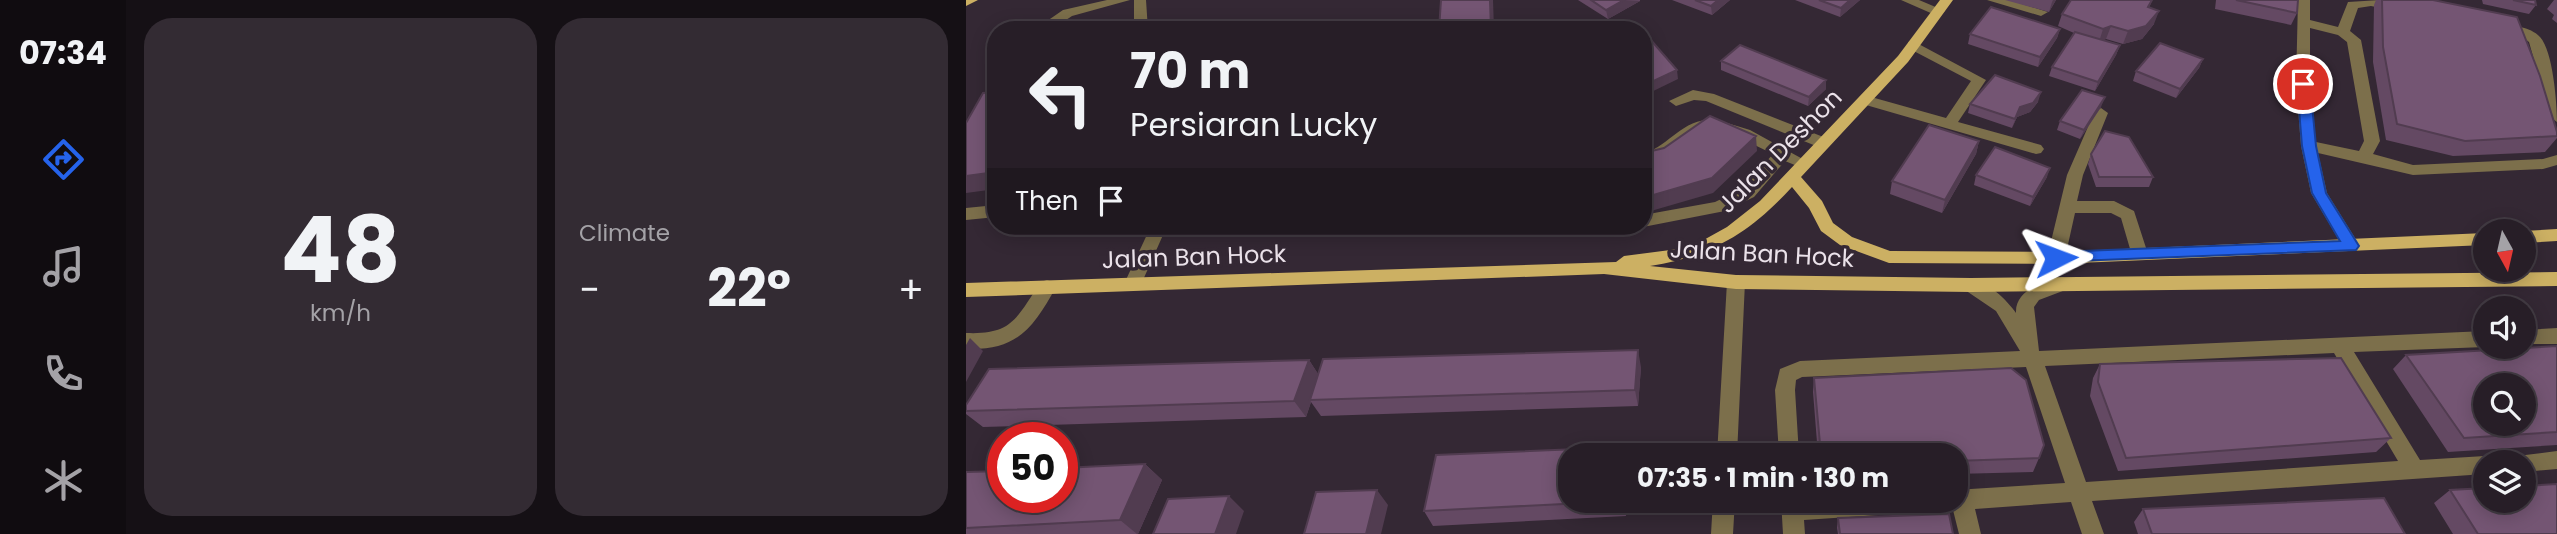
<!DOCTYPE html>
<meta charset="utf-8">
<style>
:root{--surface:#271e27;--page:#332b33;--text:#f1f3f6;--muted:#a4a2a7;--line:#433c44;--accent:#2563eb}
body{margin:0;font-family:Poppins,sans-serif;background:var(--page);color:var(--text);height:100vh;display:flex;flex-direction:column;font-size:26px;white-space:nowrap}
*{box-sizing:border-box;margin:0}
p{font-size:23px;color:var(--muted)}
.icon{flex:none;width:38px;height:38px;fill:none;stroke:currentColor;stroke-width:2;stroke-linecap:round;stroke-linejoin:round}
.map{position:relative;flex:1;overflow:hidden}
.panel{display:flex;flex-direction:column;gap:18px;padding:18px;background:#151015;width:840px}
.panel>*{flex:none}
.banner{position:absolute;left:21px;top:21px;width:665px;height:214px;border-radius:28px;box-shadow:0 4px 18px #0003,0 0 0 2px var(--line);background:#271e27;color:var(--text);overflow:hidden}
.needle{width:46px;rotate:172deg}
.controls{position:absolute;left:1507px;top:219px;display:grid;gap:14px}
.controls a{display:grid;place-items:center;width:63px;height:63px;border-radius:50%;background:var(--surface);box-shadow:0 4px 18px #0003,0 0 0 2px var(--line);font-size:35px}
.speed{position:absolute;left:21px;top:422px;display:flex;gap:14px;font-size:35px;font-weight:700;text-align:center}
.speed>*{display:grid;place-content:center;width:91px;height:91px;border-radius:50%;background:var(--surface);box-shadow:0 4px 18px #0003,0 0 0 2px var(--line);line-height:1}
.speed .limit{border:10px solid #d22;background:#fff;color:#111}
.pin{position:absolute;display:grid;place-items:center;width:60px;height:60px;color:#fff;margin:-30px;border:4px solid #fff;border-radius:50%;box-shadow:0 2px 7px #0007}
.me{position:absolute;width:77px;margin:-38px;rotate:87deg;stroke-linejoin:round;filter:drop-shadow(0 0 5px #0008)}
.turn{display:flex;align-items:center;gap:24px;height:147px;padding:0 28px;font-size:32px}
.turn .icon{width:91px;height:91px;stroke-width:2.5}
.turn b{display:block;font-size:49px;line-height:60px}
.then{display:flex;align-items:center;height:66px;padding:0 28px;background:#0003;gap:14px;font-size:26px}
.big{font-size:52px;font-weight:700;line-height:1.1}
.panel .tile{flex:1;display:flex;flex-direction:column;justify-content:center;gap:10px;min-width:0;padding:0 24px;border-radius:28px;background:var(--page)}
.panel .dial{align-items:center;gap:0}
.dial b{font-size:91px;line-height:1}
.heat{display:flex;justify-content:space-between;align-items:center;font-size:38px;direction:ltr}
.panel .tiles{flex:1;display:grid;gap:18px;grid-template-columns:repeat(2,1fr)}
.trip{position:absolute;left:592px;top:443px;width:410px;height:70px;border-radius:28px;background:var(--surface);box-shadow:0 4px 18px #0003,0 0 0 2px var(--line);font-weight:700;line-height:70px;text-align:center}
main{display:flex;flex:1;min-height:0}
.tabs{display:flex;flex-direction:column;width:126px;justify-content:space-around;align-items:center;background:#100c10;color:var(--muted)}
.tabs .icon{width:49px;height:49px}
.tabs .selected{color:var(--accent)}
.tabs b{font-size:32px;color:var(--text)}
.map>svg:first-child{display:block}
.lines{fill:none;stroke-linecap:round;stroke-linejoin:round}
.minor{fill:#7c6f4b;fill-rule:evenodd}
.major{fill:#ccb063;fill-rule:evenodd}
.wall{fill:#644963}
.shaded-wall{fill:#513c50}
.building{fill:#745573;stroke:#513c50;stroke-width:2;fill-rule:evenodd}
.route{fill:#2563eb;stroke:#184099;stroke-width:2}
.labels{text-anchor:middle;stroke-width:7;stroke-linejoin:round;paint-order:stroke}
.street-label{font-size:24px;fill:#ebe2ea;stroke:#342834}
</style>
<main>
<nav class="tabs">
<b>07:34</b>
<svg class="icon selected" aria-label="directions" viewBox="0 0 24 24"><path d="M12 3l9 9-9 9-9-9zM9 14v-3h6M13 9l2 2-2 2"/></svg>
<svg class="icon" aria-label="music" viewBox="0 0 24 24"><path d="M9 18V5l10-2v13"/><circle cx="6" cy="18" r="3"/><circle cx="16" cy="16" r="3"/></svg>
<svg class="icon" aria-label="phone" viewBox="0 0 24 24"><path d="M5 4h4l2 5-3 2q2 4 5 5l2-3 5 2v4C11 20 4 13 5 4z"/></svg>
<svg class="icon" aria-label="climate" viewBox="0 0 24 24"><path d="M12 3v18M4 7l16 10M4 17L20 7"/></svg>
</nav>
<section class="panel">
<div class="tiles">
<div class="tile dial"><b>48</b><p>km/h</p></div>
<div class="tile"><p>Climate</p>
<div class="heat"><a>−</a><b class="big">22°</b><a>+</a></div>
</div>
</div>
</section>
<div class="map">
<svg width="1591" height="534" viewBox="0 0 1591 534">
<rect width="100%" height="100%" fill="#342834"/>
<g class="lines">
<!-- minor -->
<path class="minor" d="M141,0H164L106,16L85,30H68L97,10Z
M168,0H180L182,30H168Z
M935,0H953L979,11L972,15L967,14Z
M1021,0H1043L1082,12L1075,16Z
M1332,0H1344V20L1372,27L1382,2L1414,0L1437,7L1430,11L1405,6L1392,8L1384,31L1395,40L1414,141L1407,154L1447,165L1577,159L1591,155V165L1577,169L1447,175L1352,153L1361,193L1394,246L1391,250H1379L1345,193L1335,146L1330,84ZM1344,28L1372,35L1381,42L1398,141L1393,151L1350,142L1344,84Z
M1533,23C1546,26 1564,26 1574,37C1587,51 1591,103 1591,122L1584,117L1563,42L1554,35L1528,30V24Z
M414,26H433L440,30H407Z
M947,41L1020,80L992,122L1075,145L1078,149L1075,153L1070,154L893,103L891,100L898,95L980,118L1005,81L942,48V42Z
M30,85V101L5,142L0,143V126L25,86Z
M727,90L748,94L860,138L863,142L860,146H850L740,101L728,100L710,106L703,101Z
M1135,108L1142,113L1117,175L1111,201H1148L1168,211L1182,254L1179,259H1167L1155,218L1145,213H1109L1099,258L1090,264L1081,258L1101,175L1128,113Z
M748,119L784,130L844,163L836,168L819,161L788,197L759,211L677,227L673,226H677V215L749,202L776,189L807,154L760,131L737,129L701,155L677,164V154C706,144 714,120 748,119Z
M30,205V217L0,220V208Z
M185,226H201L173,289H161L158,284Z
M770,275L776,277L779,282L771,455H751L761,282L764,277Z
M1096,277L1102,279L1105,284L1102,289L1073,300L1068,307L1073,351L1519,331V347L1388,352L1454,460L1519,456L1528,462H1519V474L1126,501L1138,534H1116L1105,502L1009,509L1015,534H993L987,510L838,520L839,534H817L815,500H989V490L1099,483L1060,367L836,377L830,380L829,390L833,455H813L809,390L814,369L834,361L1054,351L1030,311L999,290L996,285L999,280C1016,275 1041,300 1050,313C1049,289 1078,283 1096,277ZM1368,353L1432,461L1120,482L1079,366Z
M81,280L87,282L90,287C67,329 50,351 0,349V333C47,335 50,318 75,282Z
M1591,328V344H1558V330Z
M1591,451V469L1558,472V462H1548L1551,456Z
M747,500H769L767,534H745Z"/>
<!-- major -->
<path class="major" d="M0,0H12L0,6Z
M974,0H987L942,62L835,177L856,201L867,223L886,237L924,251L1090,252L1519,233V245L1090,264L923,263L874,245L855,231L843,208L826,187C784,233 746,256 684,266L770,275L1005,278L1591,272V286L1005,292L770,289L638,274L0,297V283L650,262L658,256L712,249L734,242L761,227L794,201L932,56Z
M1591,229V241L1558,243L1557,231Z"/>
</g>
<!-- wall -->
<path class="wall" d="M612,0H674V1L642,19Z
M706,0H764L746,15Z
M829,0H894L874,17Z
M1039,0H1090L1083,12Z
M1186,0L1183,8L1188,24L1176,39L1157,44L1140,39L1137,40L1154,45L1150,55L1129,91L1083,76L1086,67L1108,33L1092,26L1096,14Z
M1250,0H1332L1331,13L1325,25L1249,9Z
M1410,0H1467L1591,132V138L1579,152L1487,156L1420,140L1407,62L1408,5Z
M1516,0H1569L1570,5L1563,14L1517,4Z
M1588,0H1591V23L1586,19L1588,15L1581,9Z
M1094,29L1091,38L1072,67L1002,44L1004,34Z
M1237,59L1233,68L1210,98L1167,81L1170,71Z
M755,61L860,80V89L842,106L755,70Z
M1072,102L1064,112L1051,117L1046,128L1002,113L1004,104Z
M1135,107L1114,139L1091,130L1094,121Z
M1013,141L1010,154L976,213L924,194L926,181Z
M1125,154L1187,177L1183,187H1130L1122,164Z
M1010,175L1081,177L1064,206L1008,185Z
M1591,346V445L1482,452L1427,369L1440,355Z
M343,360L352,374L675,367L672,406L355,416L345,402L340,417L17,427L0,414V405Z
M1134,364L1425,438L1410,452L1152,471L1124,396L1127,378Z
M848,378L1073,458L1067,472L989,474V455H852L847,392Z
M179,464L196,480L172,534H0V472Z
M1484,490L1591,534H1487L1468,503Z
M661,500L660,516L467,526L458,511Z
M1177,509L1439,534H1172L1168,522Z
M872,518L987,534H872L871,528Z"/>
<!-- shaded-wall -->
<path class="shaded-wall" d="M524,0H527L528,30H525Z
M658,0L674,1L642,19L640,10Z
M752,0H764L746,15L745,6Z
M884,0H894L874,17L875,8Z
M1087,0H1090L1083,12L1086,2Z
M1193,11L1188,24L1176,39L1157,44L1162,31Z
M1145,26L1140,39L1133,42L1137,29Z
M1094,29L1091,38L1072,67L1074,57Z
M1154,45L1150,55L1129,91L1132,82Z
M1237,59L1233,68L1210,98L1214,89Z
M711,70L712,79L677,96V86Z
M860,80V89L842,106L843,97Z
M1075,92L1072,102L1064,112L1051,117L1046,128L1054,107Z
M1139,97L1135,107L1114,139L1118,130Z
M790,136L791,151L747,193L678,213L677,198Z
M1013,141L1010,154L976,213L979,200Z
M1084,168L1081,177L1064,206L1067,197Z
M30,172V189L0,193V176Z
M4,338L17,351L0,382V345Z
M672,350L675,367L672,406L669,390Z
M343,360L354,377L344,400L345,402L340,417L328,401Z
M179,464L196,480L172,534H171L154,520Z
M411,490L422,505L415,534H400Z
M263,496L278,511L270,534H249Z
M657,500H661L660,516L657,501Z"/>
<!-- building -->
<path class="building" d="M475,0H524L525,30H473Z
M625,0H658L640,10Z
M729,0H752L745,6Z
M853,0H884L875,8Z
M1105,0H1186L1182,7L1193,11L1180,26L1162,31L1145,26L1137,29L1096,14Z
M1270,0H1332L1331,13Z
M1416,0H1467L1551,17L1574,76L1591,132V136L1499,141L1431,124L1417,47Z
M1547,0H1569L1570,5Z
M1025,7L1094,29L1074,57L1004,34Z
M677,31L711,70L677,86Z
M1109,32L1154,45L1132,82L1086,67Z
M1194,43L1237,59L1214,89L1170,71Z
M774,45L860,80L843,97L755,61Z
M1029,75L1075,92L1067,103L1054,107L1049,119L1004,104Z
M1116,90L1139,97L1118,130L1094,121Z
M30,92V172L0,176V123L17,93Z
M744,116L790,136L746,178L677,198V153L698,148Z
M963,125L1013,141L979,200L926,181Z
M1139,131L1163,137L1187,177H1133L1125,154Z
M1029,147L1084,168L1067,197L1010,175Z
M1591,346V432L1498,438L1440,355ZM1519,385H1558V424H1519Z
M672,350L669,390L344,400L357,359Z
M1375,358L1425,438L1160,458L1132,382L1134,364Z
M343,360L328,401L0,411V405L23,369Z
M1045,368L1060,380L1078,445L1073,458L989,461V455H855L848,378Z
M660,447L659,455H604V500H657V501L458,511L470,455Z
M179,464L154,520L0,528V472L37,471V497H96V468Z
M1591,484V534H1512L1484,490L1519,488V500H1558V486Z
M411,490L400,534H338L350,492Z
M263,496L249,534H187L202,499Z
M1418,498L1439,534H1186L1177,509Z
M983,514L987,534H874L872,518Z"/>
<!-- route -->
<path class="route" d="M1337,80L1344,84L1350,146L1360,193L1393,246L1390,250L1084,262L1082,258L1090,252L1374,241L1346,193L1336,146L1331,84Z"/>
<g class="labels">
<!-- street labels -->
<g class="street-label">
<text transform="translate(814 151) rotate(-45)" y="8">Jalan Deshon</text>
<text transform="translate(796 254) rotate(3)" y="8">Jalan Ban Hock</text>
<text transform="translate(228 257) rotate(-2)" y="8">Jalan Ban Hock</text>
</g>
</g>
</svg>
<div class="controls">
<a><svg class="needle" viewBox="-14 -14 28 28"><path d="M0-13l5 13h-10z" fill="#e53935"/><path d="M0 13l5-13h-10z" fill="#a4a2a7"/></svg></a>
<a><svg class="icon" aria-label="sound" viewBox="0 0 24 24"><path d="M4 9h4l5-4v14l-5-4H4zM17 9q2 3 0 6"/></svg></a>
<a><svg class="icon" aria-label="search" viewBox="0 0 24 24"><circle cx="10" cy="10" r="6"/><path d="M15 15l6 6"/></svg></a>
<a><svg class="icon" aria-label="layers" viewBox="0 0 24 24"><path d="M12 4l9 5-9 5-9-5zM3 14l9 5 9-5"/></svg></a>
</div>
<div class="speed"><div class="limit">50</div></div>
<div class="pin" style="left:1337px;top:84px;background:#d93025"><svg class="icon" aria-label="arrive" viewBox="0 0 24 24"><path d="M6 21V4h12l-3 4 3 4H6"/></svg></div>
<svg class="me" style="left:1090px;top:258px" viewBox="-20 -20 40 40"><path d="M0-17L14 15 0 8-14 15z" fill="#2563eb" stroke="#fff" stroke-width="4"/></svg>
<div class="trip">07:35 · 1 min · 130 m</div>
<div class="banner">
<div class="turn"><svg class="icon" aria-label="left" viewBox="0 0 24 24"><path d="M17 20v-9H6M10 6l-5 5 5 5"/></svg><div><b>70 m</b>Persiaran Lucky</div></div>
<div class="then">Then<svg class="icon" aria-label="arrive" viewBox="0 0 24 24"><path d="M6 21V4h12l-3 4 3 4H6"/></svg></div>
</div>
</div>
</main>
